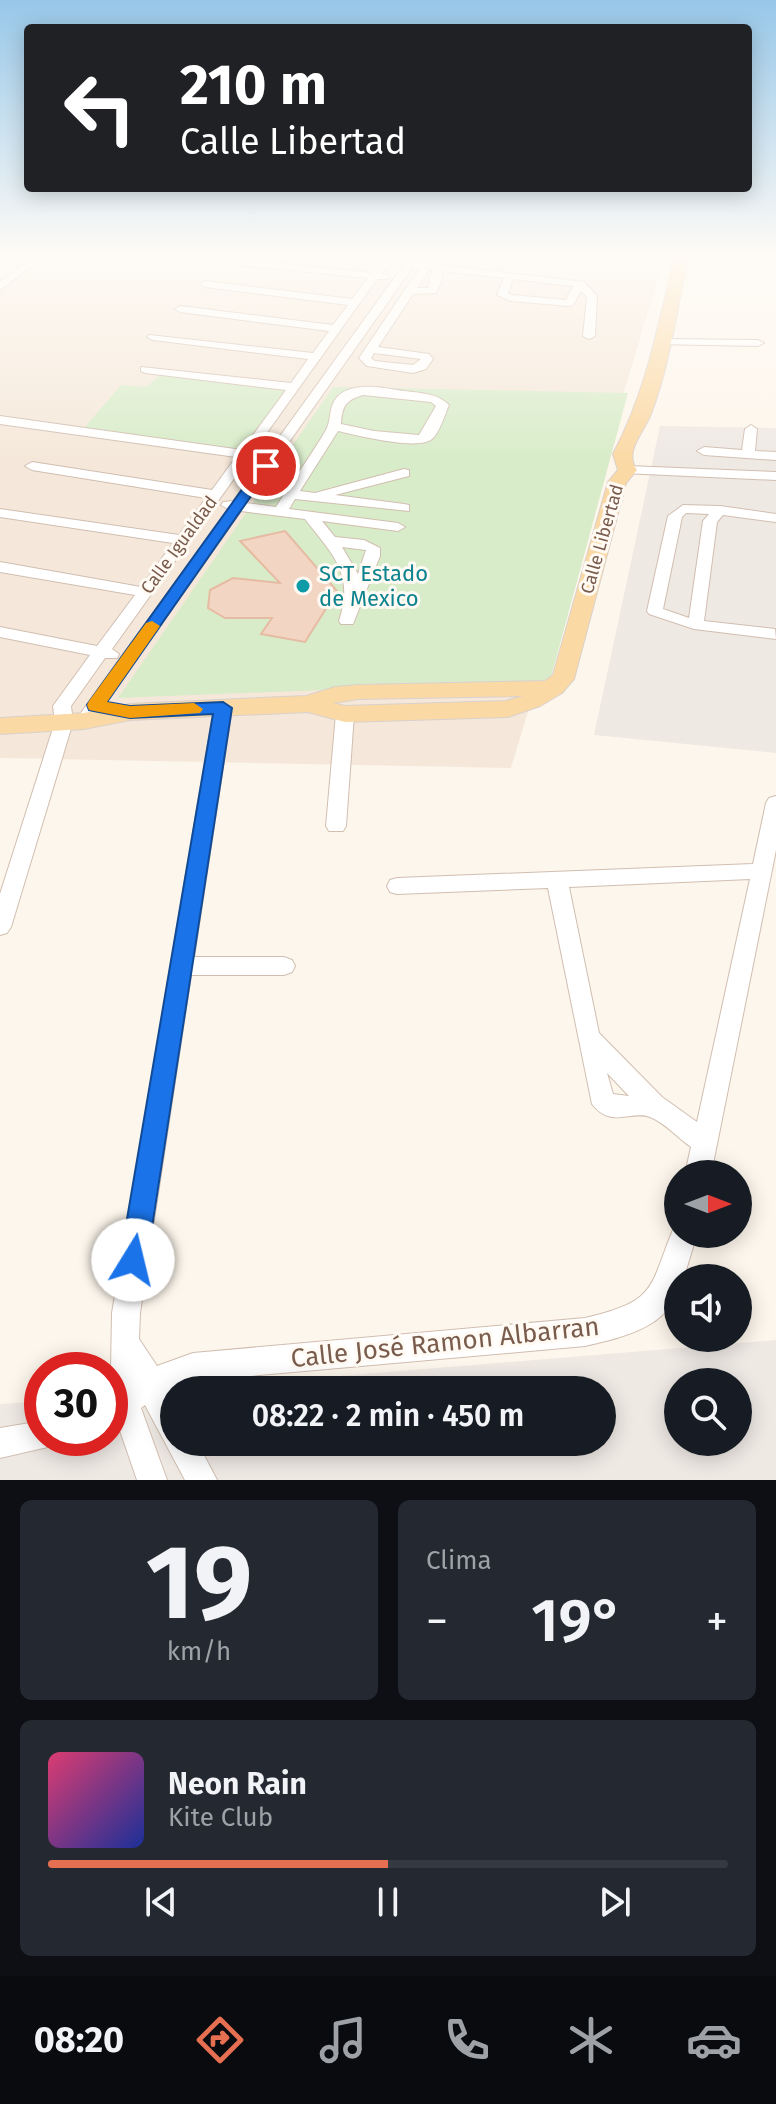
<!DOCTYPE html>
<html lang="es">
<meta charset="utf-8">
<style>
:root{--surface:#171b24;--page:#242831;--text:#f1f3f6;--muted:#9ea1a6;--line:#363941;--accent:#e76f51}
body{margin:0;font-family:"Fira Sans",sans-serif;background:var(--page);color:var(--text);height:100vh;display:flex;flex-direction:column;font-size:30px;white-space:nowrap}
*{box-sizing:border-box;margin:0}
p{font-size:26px;color:var(--muted)}
.icon{flex:none;width:44px;height:44px;fill:none;stroke:currentColor;stroke-width:2;stroke-linecap:round;stroke-linejoin:round}
.map{position:relative;height:1480px;overflow:hidden}
.details{display:flex;flex-direction:column;gap:20px;padding:20px;background:#0d0f14;flex:1}
.details>*{flex:none}
.guide{position:absolute;left:24px;top:24px;width:728px;height:168px;border-radius:8px;box-shadow:0 4px 20px #0003;background:#202124;color:#fff;overflow:hidden}
.needle{width:52px;rotate:90deg}
.buttons{position:absolute;left:664px;top:1160px;display:grid;gap:16px}
.buttons a{display:grid;place-items:center;width:88px;height:88px;border-radius:50%;background:var(--surface);box-shadow:0 4px 20px #0003;font-size:40px}
.speed{position:absolute;left:24px;top:1352px;display:flex;gap:16px;font-size:40px;font-weight:700;text-align:center}
.speed>*{display:grid;place-content:center;width:104px;height:104px;border-radius:50%;background:var(--surface);box-shadow:0 4px 20px #0003;line-height:1}
.speed .limit{border:12px solid #d22;background:#fff;color:#111}
.pin{position:absolute;display:grid;place-items:center;width:68px;height:68px;color:#fff;margin:-34px;border:4px solid #fff;border-radius:50%;box-shadow:0 2px 8px #0007}
.me{position:absolute;width:88px;margin:-44px;rotate:9deg;stroke-linejoin:round;filter:drop-shadow(0 0 6px #0008)}
.turn{display:flex;align-items:center;gap:28px;height:168px;padding:0 24px;font-size:36px}
.turn .icon{width:104px;height:104px;stroke-width:2.5}
.turn b{display:block;font-size:56px;line-height:68px}
.big{font-size:60px;font-weight:600;line-height:1.1}
.details .widget{flex:1;display:flex;flex-direction:column;justify-content:center;gap:12px;min-width:0;padding:0 28px;border-radius:12px;background:var(--page)}
.details .dial{align-items:center;gap:0}
.dial b{font-size:104px;line-height:1}
.song{display:flex;align-items:center;gap:24px}
.cover{width:96px;height:96px;border-radius:12px;background:linear-gradient(135deg,hsl(340 70% 55%),hsl(230 70% 35%))}
.played{height:8px;border-radius:4px;background:linear-gradient(90deg,var(--accent) 50%,var(--line) 50%)}
.keys{display:flex;justify-content:space-around;direction:ltr}
.heat{display:flex;justify-content:space-between;align-items:center;font-size:44px;direction:ltr}
.details .tiles{flex:1;display:grid;gap:20px;grid-template-columns:1fr 1fr}
.widget:last-child{grid-column:span 2}
.trip{position:absolute;left:160px;top:1376px;width:456px;height:80px;border-radius:40px;background:var(--surface);box-shadow:0 4px 20px #0003;font-weight:600;line-height:80px;text-align:center}
.tab-bar{display:flex;height:128px;justify-content:space-around;align-items:center;background:#090b0e;color:var(--muted)}
.tab-bar .icon{width:56px;height:56px}
.tab-bar .active{color:var(--accent)}
.tab-bar b{font-size:36px;color:var(--text)}
.map>svg:first-child{display:block}
.residential{fill:#f5e8da}
.industrial{fill:#efe9e4;fill-rule:evenodd}
.green{fill:#d8ecc9}
.building{fill:#f3d5c3;stroke:#e6bba3;stroke-width:2}
.lines{fill:none;stroke-linecap:round;stroke-linejoin:round}
.minor-casing{stroke:#d1beb0;stroke-width:2}
.major-casing{stroke:#dad1cd;stroke-width:2}
.minor{fill:#fff;fill-rule:evenodd}
.major{fill:#fbd9a5;fill-rule:evenodd}
.route{fill:#1a73e8;stroke:#114b97;stroke-width:2}
.slow{fill:#f59e0b}
.culture-dot{fill:#0f9aa8;stroke:#fffaf3;stroke-width:3}
.labels{text-anchor:middle;stroke-width:6;stroke-linejoin:round;paint-order:stroke}
.far-street-label{font-size:18px;fill:#7a5c4d;stroke:#fffaf3}
.culture-label{font-size:22px;fill:#0d838f;stroke:#fffaf3;text-anchor:start}
.near-street-label{font-size:26px;fill:#7a5c4d;stroke:#fffaf3}
</style>
<div class="map">
<svg width="776" height="1480" viewBox="0 0 776 1480">
<rect width="100%" height="100%" fill="#fdf6ec"/>
<!-- residential -->
<path class="residential" d="M0,255H665L511,768L0,758Z"/>
<!-- industrial -->
<path class="industrial" d="M660,426L776,428V753L594,735Z
M776,1340V1480H0V1404L42,1401V1438H110V1395ZM678,1382H738V1442H678ZM174,1390H602V1442H174Z"/>
<!-- green -->
<path class="green" d="M160,375L291,390L245,453L84,428L121,385L146,387Z
M333,387L628,393L550,681L118,698Z"/>
<!-- building -->
<path class="building" d="M285,531L337,591L305,642L261,634L272,618H225L208,608L210,590L233,578L280,583L240,541Z"/>
<g class="lines">
<!-- minor casing -->
<g class="minor-casing">
<path id="minor" d="M36,255H47L0,290V282Z
M77,255H128L123,258H82Z
M385,255H395L382,274L388,275V279H377L112,649L119,654L117,658H105L71,706L73,722L11,927L7,933L0,935V894L55,722L53,706L90,655L0,637V627L97,646L135,595L0,572V562L141,587L173,543L0,517V509L179,535L206,498L32,470L25,466L32,462L212,490L236,457L0,424V416L242,450L286,390L145,373L141,371V367L291,383L308,359L153,340L147,337L149,335L313,353L329,331L180,312L175,309L180,306L333,325L348,305L205,287L200,284L205,281L352,299L368,278L228,264L223,261L228,258L372,273Z
M411,255H421L416,262L584,282L597,296L595,336L589,339L583,336L587,297L581,291L573,305L569,306L511,301L497,295L504,278L442,271V280L436,293L413,294L378,347L429,354L433,359L426,369L413,373L367,366L359,358L419,269L412,268L246,503L276,507C292,481 311,456 326,430C332,419 328,406 338,396C354,381 385,388 404,391C420,393 437,393 449,405C445,414 440,432 432,439C418,451 356,435 338,431L300,491L315,493L404,469L409,470V476L335,495L404,504L409,505V511L295,499L289,509L398,523L405,527L398,531L322,521L335,537L364,540L380,548V556L353,624H341L339,621C355,573 332,554 305,519L241,511L90,725H78L75,721L78,717L228,509L221,505L223,502L233,501ZM429,270H432L428,288H417ZM513,279L573,286L566,300L512,295L508,293ZM374,353L421,359L413,365L375,361L371,358ZM363,395L431,402L436,406L419,435L374,431L341,424C342,406 346,400 363,395ZM342,547L366,550L358,574Z
M660,339L758,340L764,343L758,346L656,344V340Z
M751,425L757,429L755,451L776,452V460L704,455L697,451L704,447L742,450L745,429Z
M628,466L776,472V480L623,473V467Z
M683,505L720,506L776,514V522L723,515L717,522L704,621L775,629L776,639L694,629L649,614L647,611L668,516ZM686,513L709,514L703,521L689,618L663,609L682,517Z
M223,702L232,708L194,957H284L292,960L295,966L292,972L284,975H191L140,1313L139,1339L157,1366L193,1353L585,1318C660,1300 648,1288 675,1225L678,1223V1234H697L684,1277L678,1278C678,1326 623,1337 585,1346L193,1381L169,1391L174,1401V1442H197L217,1480H185L145,1405L141,1408L167,1480H137L117,1422L110,1425L112,1313L214,708Z
M345,708L354,714L346,826L343,831H329L326,826L336,714Z
M776,796V850L711,1174H685L691,1147C679,1139 664,1122 650,1117C631,1110 611,1129 592,1104L548,888L397,894L390,892L387,886L390,880L397,878L753,864L766,803L769,798ZM750,879L697,1122L662,1097L599,1033L569,887ZM607,1073L629,1096L613,1094Z
M42,1421V1438H56L52,1446L0,1458V1428Z"/>
</g>
<!-- major casing -->
<g class="major-casing">
<path id="major" d="M675,255H689C677,307 670,364 651,414C644,432 623,452 637,470L626,483L574,679L562,693L540,706L508,717L345,722L308,712L130,720L84,729L0,734V718L84,713L130,704L306,696L335,687L358,685L545,681L553,675L608,482L618,470L613,454C647,390 658,325 675,255ZM523,696L506,701L345,706L333,703L358,699Z"/>
</g>
<!-- minor -->
<use href="#minor" class="minor"/>
<!-- major -->
<use href="#major" class="major"/>
</g>
<!-- sky -->
<linearGradient id="sky" x2="0" y2="1"><stop stop-color="#97c7e8"/><stop offset="0.55" stop-color="#fefbf6"/><stop offset="1" stop-color="#fefbf6" stop-opacity="0"/></linearGradient>
<rect width="776" height="462" fill="url(#sky)"/>
<!-- route -->
<path class="route" d="M261,463L272,466L107,702L130,706L223,702L232,708L147,1260L143,1269L133,1273L124,1269L120,1260L213,714L130,718L89,710L87,705Z"/>
<!-- slow -->
<path class="slow" d="M152,621L160,626L107,702L130,706L194,703L203,709L200,713L130,718L89,710L87,705L89,701L146,623Z"/>
<!-- markers -->
<circle class="culture-dot" cx="303" cy="586" r="8"/>
<g class="labels">
<!-- far-street labels -->
<g class="far-street-label">
<text transform="translate(602 539) rotate(-74)" y="6">Calle Libertad</text>
<text transform="translate(179 545) rotate(-54)" y="6">Calle Igualdad</text>
</g>
<!-- culture labels -->
<g class="culture-label">
<text x="319" y="581">SCT Estado<tspan x="319" dy="25">de Mexico</tspan></text>
</g>
<!-- near-street labels -->
<g class="near-street-label">
<text transform="translate(445 1342) rotate(-6)" y="9">Calle José Ramon Albarran</text>
</g>
</g>
</svg>
<div class="buttons">
<a><svg class="needle" viewBox="-14 -14 28 28"><path d="M0-13l5 13h-10z" fill="#e53935"/><path d="M0 13l5-13h-10z" fill="#9ea1a6"/></svg></a>
<a><svg class="icon" aria-label="sound" viewBox="0 0 24 24"><path d="M4 9h4l5-4v14l-5-4H4zM17 9q2 3 0 6"/></svg></a>
<a><svg class="icon" aria-label="search" viewBox="0 0 24 24"><circle cx="10" cy="10" r="6"/><path d="M15 15l6 6"/></svg></a>
</div>
<div class="speed"><div class="limit">30</div></div>
<div class="pin" style="left:266px;top:466px;background:#d93025"><svg class="icon" aria-label="arrive" viewBox="0 0 24 24"><path d="M6 21V4h12l-3 4 3 4H6"/></svg></div>
<svg class="me" style="left:133px;top:1260px" viewBox="-20 -20 40 40"><circle r="19" fill="#fff"/><path d="M0-13L10 11 0 6-10 11z" fill="#1a73e8"/></svg>
<div class="trip">08:22 · 2 min · 450 m</div>
<div class="guide">
<div class="turn"><svg class="icon" aria-label="left" viewBox="0 0 24 24"><path d="M17 20v-9H6M10 6l-5 5 5 5"/></svg><div><b>210 m</b>Calle Libertad</div></div>
</div>
</div>
<section class="details">
<div class="tiles">
<div class="widget dial"><b>19</b><p>km/h</p></div>
<div class="widget"><p>Clima</p>
<div class="heat"><a>−</a><b class="big">19°</b><a>+</a></div>
</div>
<div class="widget">
<div class="song"><i class="cover"></i><div><b>Neon Rain</b><p>Kite Club</p></div></div>
<div class="played"></div>
<div class="keys"><svg class="icon" aria-label="previous" viewBox="0 0 24 24"><path d="M18 5L8 12l10 7zM5 5v14"/></svg><svg class="icon" aria-label="pause" viewBox="0 0 24 24"><path d="M8 5v14M16 5v14"/></svg><svg class="icon" aria-label="next" viewBox="0 0 24 24"><path d="M6 5l10 7-10 7zM19 5v14"/></svg></div>
</div>
</div>
</section>
<nav class="tab-bar">
<b>08:20</b>
<svg class="icon active" aria-label="directions" viewBox="0 0 24 24"><path d="M12 3l9 9-9 9-9-9zM9 14v-3h6M13 9l2 2-2 2"/></svg>
<svg class="icon" aria-label="music" viewBox="0 0 24 24"><path d="M9 18V5l10-2v13"/><circle cx="6" cy="18" r="3"/><circle cx="16" cy="16" r="3"/></svg>
<svg class="icon" aria-label="phone" viewBox="0 0 24 24"><path d="M5 4h4l2 5-3 2q2 4 5 5l2-3 5 2v4C11 20 4 13 5 4z"/></svg>
<svg class="icon" aria-label="climate" viewBox="0 0 24 24"><path d="M12 3v18M4 7l16 10M4 17L20 7"/></svg>
<svg class="icon" aria-label="car" viewBox="0 0 24 24"><path d="M5 17H2v-5l4-1 3-4h7l3 4 3 1v5h-3M9 17h6M6 11h13"/><circle cx="7" cy="17" r="2"/><circle cx="17" cy="17" r="2"/></svg>
</nav>
